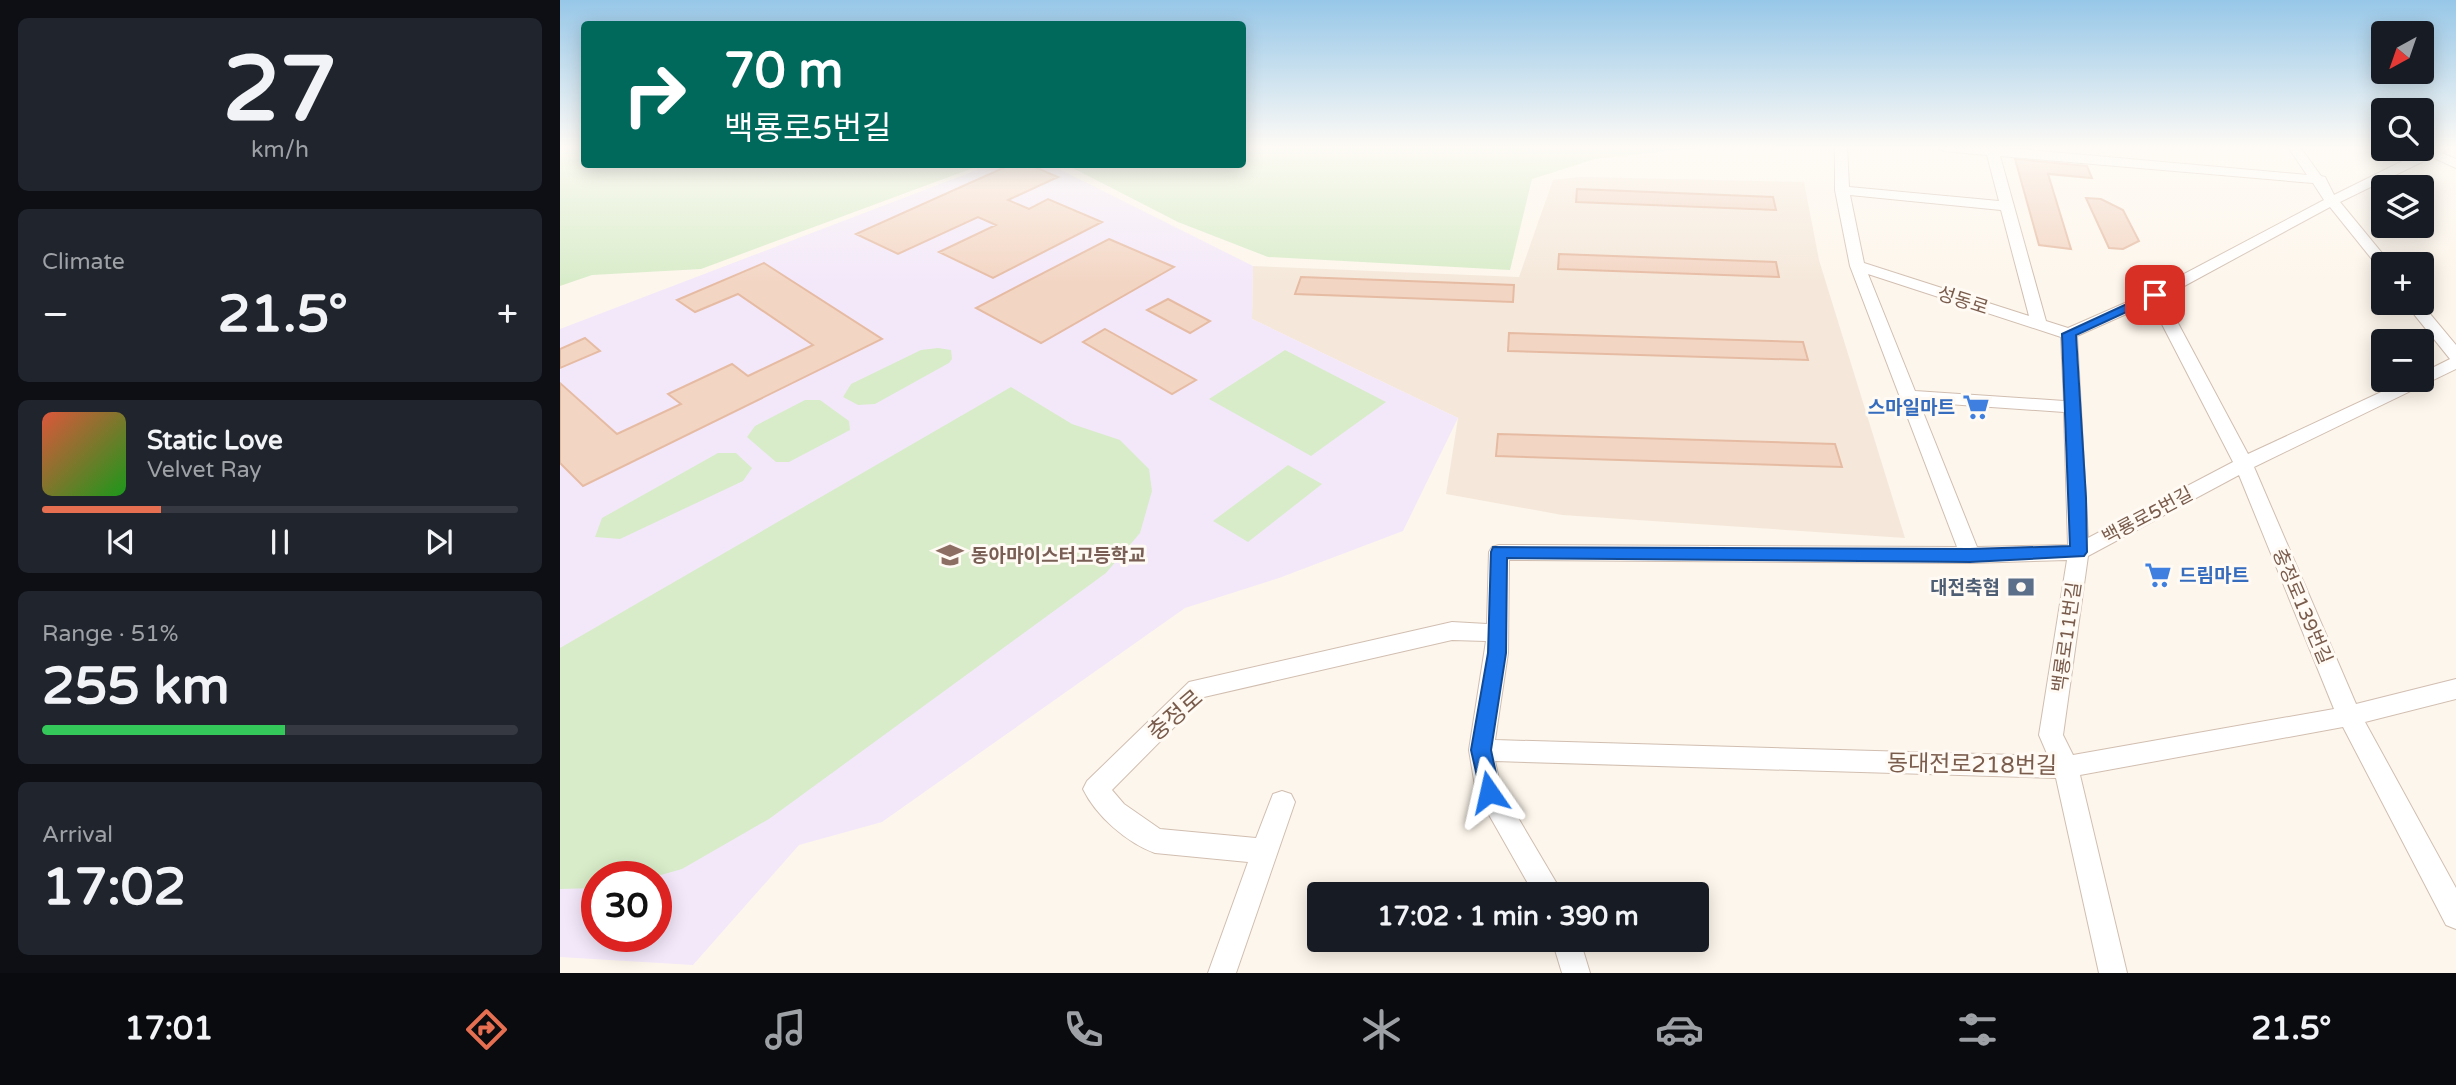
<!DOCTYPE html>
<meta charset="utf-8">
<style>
:root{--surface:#171b24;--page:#20242c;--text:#f1f3f6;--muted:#9ea1a6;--line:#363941;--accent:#e76f51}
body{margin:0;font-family:"Varela Round","Noto Sans KR",sans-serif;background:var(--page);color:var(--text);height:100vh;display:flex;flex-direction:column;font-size:26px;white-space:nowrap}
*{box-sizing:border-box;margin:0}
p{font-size:23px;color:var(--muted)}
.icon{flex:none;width:38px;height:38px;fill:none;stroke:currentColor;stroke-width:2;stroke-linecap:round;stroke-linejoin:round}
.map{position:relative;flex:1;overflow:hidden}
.details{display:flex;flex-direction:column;gap:18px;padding:18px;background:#0d0f14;width:560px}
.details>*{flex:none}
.guide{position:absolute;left:21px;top:21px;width:665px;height:147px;border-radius:7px;box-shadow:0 4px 18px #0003;background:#00695c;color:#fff;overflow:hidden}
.needle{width:46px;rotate:220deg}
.controls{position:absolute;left:1811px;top:21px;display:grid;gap:14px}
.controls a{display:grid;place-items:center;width:63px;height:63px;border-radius:7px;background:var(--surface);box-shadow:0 4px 18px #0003;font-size:35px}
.speed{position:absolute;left:21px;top:861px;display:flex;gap:14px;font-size:35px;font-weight:700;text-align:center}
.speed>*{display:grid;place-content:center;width:91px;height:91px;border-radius:50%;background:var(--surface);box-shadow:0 4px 18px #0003;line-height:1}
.speed .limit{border:10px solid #d22;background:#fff;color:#111}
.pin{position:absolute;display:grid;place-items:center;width:60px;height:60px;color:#fff;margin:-30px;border-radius:14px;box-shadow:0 4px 10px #0006}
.me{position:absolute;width:77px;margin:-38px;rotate:349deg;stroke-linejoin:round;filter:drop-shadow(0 0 5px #0008)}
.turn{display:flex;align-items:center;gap:24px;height:147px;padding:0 28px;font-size:32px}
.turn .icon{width:91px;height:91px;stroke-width:2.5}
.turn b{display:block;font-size:49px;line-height:60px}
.big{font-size:52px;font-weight:700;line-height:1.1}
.details .tile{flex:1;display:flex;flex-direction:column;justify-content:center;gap:10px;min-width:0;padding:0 24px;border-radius:10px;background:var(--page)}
.details .dial{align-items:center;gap:0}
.dial b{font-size:91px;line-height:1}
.song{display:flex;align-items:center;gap:21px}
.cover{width:84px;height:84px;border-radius:10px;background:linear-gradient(135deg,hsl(10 70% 55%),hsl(120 70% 35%))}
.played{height:7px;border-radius:4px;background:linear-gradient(90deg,var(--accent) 25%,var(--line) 25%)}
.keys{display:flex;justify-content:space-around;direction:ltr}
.heat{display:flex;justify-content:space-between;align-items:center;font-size:38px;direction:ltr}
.charge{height:10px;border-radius:5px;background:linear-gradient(90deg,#34c759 51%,var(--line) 0)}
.trip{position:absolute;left:747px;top:882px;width:402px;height:70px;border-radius:7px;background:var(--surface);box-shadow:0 4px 18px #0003;font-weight:700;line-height:70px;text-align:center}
.tab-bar{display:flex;height:112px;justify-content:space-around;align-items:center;background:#090b0e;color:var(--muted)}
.tab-bar .icon{width:49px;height:49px}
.tab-bar .selected{color:var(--accent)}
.tab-bar b{font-size:32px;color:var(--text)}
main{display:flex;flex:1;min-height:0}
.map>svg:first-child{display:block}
.residential{fill:#f5e8da}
.education{fill:#f3e8fa;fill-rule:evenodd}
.green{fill:#d8ecc9}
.building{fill:#f3d5c3;stroke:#e6bba3;stroke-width:2}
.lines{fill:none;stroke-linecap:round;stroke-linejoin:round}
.minor-casing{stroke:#d1beb0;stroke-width:2}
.minor{fill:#fff;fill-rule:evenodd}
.route{fill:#1a73e8;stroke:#114b97;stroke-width:2}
.labels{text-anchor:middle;stroke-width:6;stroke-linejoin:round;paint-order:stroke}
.street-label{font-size:19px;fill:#7a5c4d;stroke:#fffaf3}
.shop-label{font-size:19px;font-weight:bold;fill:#366cbe;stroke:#fffaf3;text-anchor:end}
.education-label{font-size:19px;font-weight:bold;fill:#785e54;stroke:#fffaf3;text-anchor:start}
.service-label{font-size:19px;font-weight:bold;fill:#4e5e75;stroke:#fffaf3;text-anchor:end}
.near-street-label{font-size:23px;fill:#7a5c4d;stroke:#fffaf3}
</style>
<main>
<section class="details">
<div class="tile dial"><b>27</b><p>km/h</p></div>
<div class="tile"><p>Climate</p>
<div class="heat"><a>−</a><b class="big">21.5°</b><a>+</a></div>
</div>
<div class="tile">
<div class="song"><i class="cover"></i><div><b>Static Love</b><p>Velvet Ray</p></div></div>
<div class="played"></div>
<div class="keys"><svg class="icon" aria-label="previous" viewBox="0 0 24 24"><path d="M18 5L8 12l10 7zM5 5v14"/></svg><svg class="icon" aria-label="pause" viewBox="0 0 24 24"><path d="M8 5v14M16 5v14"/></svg><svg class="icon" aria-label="next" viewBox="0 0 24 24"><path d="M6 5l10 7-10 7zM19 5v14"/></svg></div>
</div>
<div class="tile"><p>Range · 51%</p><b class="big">255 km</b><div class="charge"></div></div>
<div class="tile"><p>Arrival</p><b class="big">17:02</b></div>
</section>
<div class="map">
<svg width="1896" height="973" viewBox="0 0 1896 973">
<rect width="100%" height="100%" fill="#fdf6ec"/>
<!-- residential -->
<path class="residential" d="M1021,177L1244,182L1259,260L1345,538L1002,515L886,494L898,418L692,319L693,266L959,277L993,180Z"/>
<!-- education -->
<path class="education" d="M430,165H491L693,266L692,319L898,418L843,531L719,578L625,608L322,822L239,845L133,965L0,957V329ZM37,877H96V936H37Z"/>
<!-- green -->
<path class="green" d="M0,147H24V164L421,165L141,269L32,275L0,286Z
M683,147H1144L1035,159L972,179L950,270L708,257L618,222L507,165L682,164Z
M378,348L391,350L392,359L389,363L315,404L298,405L283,397L291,384L361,350Z
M725,350L826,402L751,456L649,399Z
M451,387L512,424L560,440L589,469L592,491L580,533L546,573L209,819L122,869L94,877H37V888L0,889V648Z
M245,400H260L289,421L290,430L229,462H216L187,437L195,426Z
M158,453H176L192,468L183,481L60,539L35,537L42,518Z
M728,465L762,484L688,542L653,521Z"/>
<!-- building -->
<path class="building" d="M1455,159L1527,166L1532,178L1488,174L1511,249L1479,245Z
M452,164H468L498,177L448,200L469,209L488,199L542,222L433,278L379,252L436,225L418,217L338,254L296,234Z
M1017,189L1213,197L1216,210L1016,202Z
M1526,198L1541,199L1563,210L1579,241L1563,249L1549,248Z
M549,239L614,267L481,343L416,308Z
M999,254L1216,262L1219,277L998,269Z
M204,263L322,339L23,486L0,463V383L57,434L121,404L108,394L172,364L188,376L253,345L178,294L135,312L117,300Z
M741,277L954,285L953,302L735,294Z
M608,299L650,321L630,333L587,310Z
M545,329L636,380L612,394L523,342Z
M949,333L1243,342L1248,360L948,351Z
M25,338L40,351L0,368V349Z
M938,434L1275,444L1282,467L936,456Z"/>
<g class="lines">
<!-- minor casing -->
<g class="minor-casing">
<path id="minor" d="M1275,147H1287L1289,187L1439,201L1427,155L1383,151L1377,147H1437L1747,175L1728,147H1740L1761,176L1765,177L1774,195L1867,149L1890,147L1882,153L1896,159V168L1872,157L1780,202L1831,264H1824V269L1819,268L1770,207L1604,297L1688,454L1847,380H1862V373L1890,359L1845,303H1861L1896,345V369L1694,467L1796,704L1896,679V699L1805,722L1896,888V929L1886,925L1783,727L1520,775L1567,973H1539L1496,778L935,761L941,789L1003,894H974L916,792L909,750L926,641L892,640L644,697L552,790L564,804L600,829L696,838L713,794L722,791L731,794L735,802L676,973H648L688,862L595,853C567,843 536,816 523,789L527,781L629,682L892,622L927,624L929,552L932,547L939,545L1397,547L1290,266L1275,190ZM1440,156L1753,183L1764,200L1590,292L1508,328L1486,321ZM1290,195L1441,210L1469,316L1304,263ZM1308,274L1501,337L1504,401L1355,391ZM1591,303L1673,462L1528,538L1517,336ZM1359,402L1504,412L1508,545L1417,547ZM1679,475L1774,709L1513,755L1503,735L1528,556ZM949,560L1410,563L1507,560L1479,735L1488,756L935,740L948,653Z
M992,940H1020L1030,973H1002Z"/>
</g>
<!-- minor -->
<use href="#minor" class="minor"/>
</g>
<!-- sky -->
<linearGradient id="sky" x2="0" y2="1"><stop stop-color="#97c7e8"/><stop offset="0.52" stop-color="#fefbf6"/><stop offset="1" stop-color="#fefbf6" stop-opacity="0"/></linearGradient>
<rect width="1896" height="283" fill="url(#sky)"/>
<!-- route -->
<path class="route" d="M1595,291L1599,292V297L1516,335L1526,498L1527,552L1524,556L1410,562L947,558L946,653L931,750L940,792L936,798L929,801L922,798L911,750L928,653L931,552L933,547L1410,549L1510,546L1502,334Z"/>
<!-- icons -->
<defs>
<g id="supermarket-bare" transform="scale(2.1)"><path d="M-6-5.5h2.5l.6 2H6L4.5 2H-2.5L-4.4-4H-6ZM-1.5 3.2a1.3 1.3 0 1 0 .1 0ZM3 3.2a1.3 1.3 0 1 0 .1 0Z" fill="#3f7fe0" stroke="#fffaf3" stroke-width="2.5" paint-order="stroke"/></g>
<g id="school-bare" transform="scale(2.1)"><path d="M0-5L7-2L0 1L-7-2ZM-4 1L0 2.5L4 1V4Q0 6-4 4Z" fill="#8d6e63" stroke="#fffaf3" stroke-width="2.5" paint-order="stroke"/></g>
<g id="bank-bare" transform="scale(2.1)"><path d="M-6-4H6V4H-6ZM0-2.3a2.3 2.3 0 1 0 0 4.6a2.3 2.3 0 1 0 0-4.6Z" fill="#5c6f8a" stroke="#fffaf3" stroke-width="2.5" paint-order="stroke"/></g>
</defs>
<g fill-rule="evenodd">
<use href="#supermarket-bare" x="1416" y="407"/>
<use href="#school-bare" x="390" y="555"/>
<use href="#supermarket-bare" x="1598" y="575"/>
<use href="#bank-bare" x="1461" y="587"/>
</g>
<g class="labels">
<!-- street labels -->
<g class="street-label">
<text transform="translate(1403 300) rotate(18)" y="7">성동로</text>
<text transform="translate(1587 515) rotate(-28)" y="7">백룡로5번길</text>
<text transform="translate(1743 606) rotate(67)" y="7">충정로139번길</text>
<text transform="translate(1506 637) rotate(-82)" y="7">백룡로11번길</text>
</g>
<!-- shop labels -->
<g class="shop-label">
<text x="1395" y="414">스마일마트</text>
<text x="1619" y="582" text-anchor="start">드림마트</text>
</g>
<!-- education labels -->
<g class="education-label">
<text x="411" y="562">동아마이스터고등학교</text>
</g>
<!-- service labels -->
<g class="service-label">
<text x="1440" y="594">대전축협</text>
</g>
<!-- near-street labels -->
<g class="near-street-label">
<text transform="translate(615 715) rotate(-41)" y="8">충정로</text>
<text transform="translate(1412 764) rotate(1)" y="8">동대전로218번길</text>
</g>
</g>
</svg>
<div class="controls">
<a><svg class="needle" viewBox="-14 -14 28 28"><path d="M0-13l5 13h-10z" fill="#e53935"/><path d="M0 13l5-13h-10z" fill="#9ea1a6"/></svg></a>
<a><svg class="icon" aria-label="search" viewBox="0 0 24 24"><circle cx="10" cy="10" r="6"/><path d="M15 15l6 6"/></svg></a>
<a><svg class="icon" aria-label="layers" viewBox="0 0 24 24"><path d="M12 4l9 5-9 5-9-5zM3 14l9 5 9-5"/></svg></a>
<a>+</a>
<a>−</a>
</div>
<div class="speed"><div class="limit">30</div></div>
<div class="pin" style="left:1595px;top:295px;background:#d93025"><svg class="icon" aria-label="arrive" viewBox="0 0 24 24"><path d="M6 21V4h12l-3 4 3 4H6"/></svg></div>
<svg class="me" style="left:929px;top:792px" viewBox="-20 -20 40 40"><path d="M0-17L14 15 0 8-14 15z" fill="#1a73e8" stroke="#fff" stroke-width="4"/></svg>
<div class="trip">17:02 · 1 min · 390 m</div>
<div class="guide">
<div class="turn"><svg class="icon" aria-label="right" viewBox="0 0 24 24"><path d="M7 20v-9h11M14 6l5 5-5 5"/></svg><div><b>70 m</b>백룡로5번길</div></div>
</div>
</div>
</main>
<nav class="tab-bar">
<b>17:01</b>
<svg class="icon selected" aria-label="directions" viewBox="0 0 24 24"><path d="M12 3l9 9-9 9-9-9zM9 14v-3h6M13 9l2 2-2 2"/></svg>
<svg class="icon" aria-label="music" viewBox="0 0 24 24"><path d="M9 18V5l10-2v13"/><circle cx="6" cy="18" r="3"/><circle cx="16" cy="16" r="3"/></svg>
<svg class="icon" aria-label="phone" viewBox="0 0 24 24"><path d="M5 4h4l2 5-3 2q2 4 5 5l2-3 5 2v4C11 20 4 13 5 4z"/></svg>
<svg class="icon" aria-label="climate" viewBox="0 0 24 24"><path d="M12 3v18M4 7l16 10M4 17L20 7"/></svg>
<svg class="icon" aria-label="car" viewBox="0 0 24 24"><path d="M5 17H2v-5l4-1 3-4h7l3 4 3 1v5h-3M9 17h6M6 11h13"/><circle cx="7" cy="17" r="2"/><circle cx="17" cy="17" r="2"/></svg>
<svg class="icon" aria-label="filters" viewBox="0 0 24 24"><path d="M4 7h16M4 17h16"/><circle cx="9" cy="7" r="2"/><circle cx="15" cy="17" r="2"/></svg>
<b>21.5°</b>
</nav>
